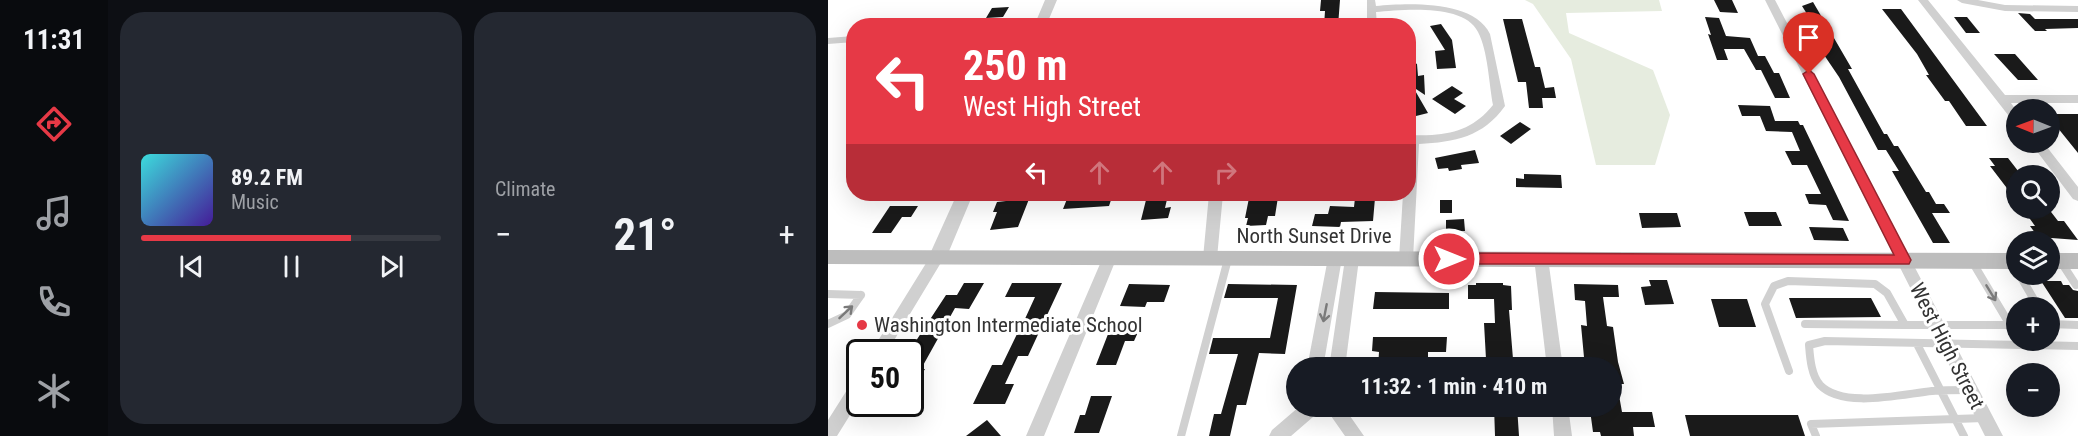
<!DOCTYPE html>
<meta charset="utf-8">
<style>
:root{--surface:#171b24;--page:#242831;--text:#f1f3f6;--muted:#9ea1a6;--line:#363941;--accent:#e63946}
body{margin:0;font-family:"Roboto Condensed",sans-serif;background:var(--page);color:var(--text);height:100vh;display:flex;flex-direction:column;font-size:22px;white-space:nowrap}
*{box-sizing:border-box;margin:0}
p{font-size:20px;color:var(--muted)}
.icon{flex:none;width:33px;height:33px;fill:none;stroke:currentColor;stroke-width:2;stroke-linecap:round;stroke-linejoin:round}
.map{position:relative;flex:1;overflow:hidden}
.side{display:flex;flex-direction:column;gap:12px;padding:12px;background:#0d0f14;width:720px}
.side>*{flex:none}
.guide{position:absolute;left:18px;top:18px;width:570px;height:183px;border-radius:24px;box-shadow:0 6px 24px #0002;background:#e63946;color:#fff;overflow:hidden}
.needle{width:39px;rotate:271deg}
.fabs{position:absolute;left:1178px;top:99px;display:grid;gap:12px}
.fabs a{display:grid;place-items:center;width:54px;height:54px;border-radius:50%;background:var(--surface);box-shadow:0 6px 24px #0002;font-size:30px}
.speed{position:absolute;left:18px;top:339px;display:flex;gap:12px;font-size:30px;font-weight:700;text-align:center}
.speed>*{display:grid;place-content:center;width:78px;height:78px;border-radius:50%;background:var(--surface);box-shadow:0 6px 24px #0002;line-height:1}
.speed .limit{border:3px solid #111;border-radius:9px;background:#fff;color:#111}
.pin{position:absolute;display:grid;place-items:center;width:51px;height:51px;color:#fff;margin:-62px -26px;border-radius:50% 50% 50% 0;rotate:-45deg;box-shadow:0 0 6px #0007}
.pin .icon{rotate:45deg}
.me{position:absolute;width:66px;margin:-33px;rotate:90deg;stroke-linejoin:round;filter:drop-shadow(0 0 4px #0008)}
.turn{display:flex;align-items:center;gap:21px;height:126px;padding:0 18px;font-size:27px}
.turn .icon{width:78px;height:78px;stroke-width:2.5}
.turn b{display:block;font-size:42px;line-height:51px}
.lanes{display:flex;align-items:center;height:57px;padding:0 18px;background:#0003;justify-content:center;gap:30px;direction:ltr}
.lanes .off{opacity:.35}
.big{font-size:45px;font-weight:700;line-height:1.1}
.side .widget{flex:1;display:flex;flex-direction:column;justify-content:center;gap:9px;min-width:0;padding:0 21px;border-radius:24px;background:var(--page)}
.song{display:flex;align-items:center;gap:18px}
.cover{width:72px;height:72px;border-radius:9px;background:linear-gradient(135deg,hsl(180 70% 55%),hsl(260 70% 35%))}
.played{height:6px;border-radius:3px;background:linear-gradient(90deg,var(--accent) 70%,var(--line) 70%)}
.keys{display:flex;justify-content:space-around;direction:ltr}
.heat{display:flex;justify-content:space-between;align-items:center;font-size:33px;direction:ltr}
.side .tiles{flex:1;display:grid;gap:12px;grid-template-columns:repeat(2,1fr)}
.trip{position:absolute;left:458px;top:357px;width:336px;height:60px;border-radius:30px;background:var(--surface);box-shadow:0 6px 24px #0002;font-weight:700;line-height:60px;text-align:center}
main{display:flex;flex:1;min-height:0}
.tabs{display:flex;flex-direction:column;width:108px;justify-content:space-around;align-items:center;background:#090b0e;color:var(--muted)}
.tabs .icon{width:42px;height:42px}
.tabs .selected{color:var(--accent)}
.tabs b{font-size:27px;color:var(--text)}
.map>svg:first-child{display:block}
.green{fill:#e6ecdf}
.building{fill:#1a1a1a}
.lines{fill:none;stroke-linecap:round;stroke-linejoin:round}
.service{stroke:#d0d0d0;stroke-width:8}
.minor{fill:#d0d0d0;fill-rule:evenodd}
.tertiary{fill:#d0d0d0;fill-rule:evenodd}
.secondary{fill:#bdbdbd;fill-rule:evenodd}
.oneway{stroke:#7a7a7a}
.route{fill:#e63946;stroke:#96252e;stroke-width:1.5}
.poi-dot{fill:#e63946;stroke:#fff;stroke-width:2}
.labels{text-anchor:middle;stroke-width:6;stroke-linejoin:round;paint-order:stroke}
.street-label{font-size:21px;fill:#333;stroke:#fff}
.poi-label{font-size:21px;fill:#333;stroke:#fff;text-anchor:start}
</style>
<main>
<nav class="tabs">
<b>11:31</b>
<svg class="icon selected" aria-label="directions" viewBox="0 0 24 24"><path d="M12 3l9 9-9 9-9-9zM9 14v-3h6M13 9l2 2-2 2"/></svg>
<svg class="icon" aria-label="music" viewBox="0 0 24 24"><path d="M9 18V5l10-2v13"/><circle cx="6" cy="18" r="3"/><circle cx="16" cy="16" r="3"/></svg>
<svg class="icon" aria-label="phone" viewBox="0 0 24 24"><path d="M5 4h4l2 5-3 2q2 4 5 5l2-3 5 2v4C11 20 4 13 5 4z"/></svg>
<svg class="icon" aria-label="climate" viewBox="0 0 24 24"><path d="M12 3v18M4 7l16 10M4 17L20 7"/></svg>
</nav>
<section class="side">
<div class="tiles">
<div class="widget">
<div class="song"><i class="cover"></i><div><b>89.2 FM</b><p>Music</p></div></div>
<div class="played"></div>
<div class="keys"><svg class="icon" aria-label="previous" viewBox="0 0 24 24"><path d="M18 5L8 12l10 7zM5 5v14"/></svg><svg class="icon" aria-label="pause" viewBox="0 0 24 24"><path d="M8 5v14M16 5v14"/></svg><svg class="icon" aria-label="next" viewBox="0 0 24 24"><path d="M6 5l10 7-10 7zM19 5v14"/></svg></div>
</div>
<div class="widget"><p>Climate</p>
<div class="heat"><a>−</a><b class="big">21°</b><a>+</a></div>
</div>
</div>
</section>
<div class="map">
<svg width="1250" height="436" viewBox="0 0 1250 436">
<rect width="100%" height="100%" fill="#fff"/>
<!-- green -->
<path class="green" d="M697,0H831L834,11L738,13L741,33L825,70L842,115L827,165H768L743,59L705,4Z"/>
<!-- building -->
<path class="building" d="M493,0H512L510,26H496L497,11H492Z
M886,0H904L910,13L892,12Z
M985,2L1024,69H1020L1056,134H1059L1066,146H1070L1098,192H1101L1108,204H1116L1122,213H1104L1122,243H1105L1064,171H1071L1058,150H1050L1011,77L992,49H1001L974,6Z
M181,7L175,17L158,18L164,8Z
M1054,9H1073L1159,126H1138L1121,101H1117L1098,75H1101L1089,54Z
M1190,13L1202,14L1207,19H1250V28L1217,29L1219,31H1207Z
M877,17L891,18L898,36L922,38L930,56H937L946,73H951L962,98H947L933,70H928L916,49H896L900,60H889L880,34L883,35Z
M1126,17H1139L1152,33H1138Z
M675,19H694L707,67H712L717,88L726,87L728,98H714L715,108H701L698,82H690Z
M613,24L624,40L628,68L609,69L607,51L617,50L602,26Z
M1166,54H1187L1210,80H1190Z
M580,59L589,64L590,76L596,75L597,95L585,87L600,113L580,118Z
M624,86L635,93L626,99L638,106L627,114L604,99Z
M910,105L942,106L947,121H970L972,125H975L1021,221L1005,220L998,205L981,204L977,194H993L979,165H964L957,151H972L964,132L938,131L932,116H914Z
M1221,114H1250V153L1221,117Z
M692,122L703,129L683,144L672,136Z
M647,150L651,163L633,165L634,169L621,171L620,168L610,169L607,158Z
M1161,158H1180L1194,176H1188V200L1162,166H1167Z
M696,174L733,175L734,188L688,187V178L696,179Z
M181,194H203L190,227L162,230L169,212H165L169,202L178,201Z
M241,194H270L269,196L285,194L281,206L235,209Z
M340,195L337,208L343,207L340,218L313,220L319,196Z
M450,197L447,216H440L438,225L418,226L420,218H417L421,198Z
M527,198H547L545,221L513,222L512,227L484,226L487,214H500L502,206L526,207Z
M612,200H624V213H612Z
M62,206H90L83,217H74L63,233H44Z
M1194,208H1220L1230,221H1236L1250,240L1210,237L1202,226H1207Z
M916,212H948L954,226H921Z
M811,213H849L853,227L814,228Z
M636,219L637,231H633V235H618V220Z
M981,227L1015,228L1021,241L986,240Z
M821,280H839L846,304L817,305L813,287L823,286Z
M1213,281H1233L1235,285H1241L1245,290L1250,291V318H1237Z
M136,283H156L141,309L127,308L93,369H97L82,394V350L118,295H129Z
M184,283H234L200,356H190L177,384H186L177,404H145L164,365H174L189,334H185L192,321H196L207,297H177Z
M648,283H675V285L683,286L684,310H681L685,359H688V368H655V359H658L656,323H667L666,299H640V285H648Z
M301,284L342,285L336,302H319L317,307L292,306Z
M400,284L469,285L457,354L431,353L418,405H409L402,436H381L386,414H393L410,354H381L385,338H442L450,298H396Z
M746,284L790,285L791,297H775L779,326L785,327L790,362L796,384H789L794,412H824L827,427H805L806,436H773L772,432H765L762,410H769L768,406H783V368H757L753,325L759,326L757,301L747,300Z
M547,292L621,293V309H545Z
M961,298H1043L1053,317L968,318Z
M883,299H919L928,327H891Z
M282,329L311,330L306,341H297L288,365H268Z
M545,337H619L618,352H600V368H550L551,352L544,351Z
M263,396H284L271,433H246L252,415H257Z
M666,406H689L691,436H667Z
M857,415H970L977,436H862Z
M159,420L173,436H138Z"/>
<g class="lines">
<!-- service -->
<path class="service" d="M1233,262L1248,285
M1145,263L1182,325
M1191,274L1211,308
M0,294L33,295
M0,324L19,315L33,295
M977,324L1077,325
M1221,324L1250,325
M1089,344L1136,436
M961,371L937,304L946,286L960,281L1047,284L1059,293L1077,325H1188
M1141,390C1129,390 1116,390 1104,391C1074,394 1015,409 992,385C983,375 982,357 981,345L997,341L1250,346
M353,436L400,259
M988,436L983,424L1156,418"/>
<!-- minor -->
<path class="minor" d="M539,0H547L548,6C580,3 646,0 662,34L677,106C655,137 627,142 591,144L585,259L583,263H573L571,259L575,194H580V134C588,136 596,135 604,135C630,133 648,126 665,105C661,84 660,51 650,32C636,3 574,10 548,12L549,26H539Z
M937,0H947L1175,436H1157Z
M1090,0H1100L1177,95H1250V103H1183L1188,110V121L1184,120Z
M1129,0H1150L1177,5L1250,6V12L1177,11L1134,3Z
M26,36V42L0,44V38Z
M1202,142H1215L1250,187V201L1245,199Z
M381,194H395L389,258L387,262H377L375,258Z
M110,250L115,252L117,256L59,352H43L105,252Z
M282,251L287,253L289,257L216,436H198L275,257L277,253Z
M507,252L512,254L514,258L495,368H479L500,258L502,254Z
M713,252L718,254L720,258L735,368H719L706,258L708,254Z
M524,253L529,255L531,259L517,368H501L517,259L519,255Z
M32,377V399L9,436H0V420L26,379Z
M472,406H488L485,417L463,436H441L444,430Z
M496,406H515L536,436H517Z
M724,406H740L744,436H726Z"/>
<!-- tertiary -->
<path class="tertiary" d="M217,0H229L218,26H206Z
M129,194H145L119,256L116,261L110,263L104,261L101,256Z"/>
<!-- secondary -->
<path class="secondary" d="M0,250L1188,253V269L0,264Z
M1221,253H1250V269H1221Z"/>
</g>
<!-- one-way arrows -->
<defs><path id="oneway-shaft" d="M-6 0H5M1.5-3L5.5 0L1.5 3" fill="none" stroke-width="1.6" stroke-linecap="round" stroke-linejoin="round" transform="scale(1.5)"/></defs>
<g class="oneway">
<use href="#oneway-shaft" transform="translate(1163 293) rotate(59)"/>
<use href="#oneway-shaft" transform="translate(18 312) rotate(-43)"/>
<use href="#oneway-shaft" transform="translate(497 313) rotate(101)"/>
</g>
<!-- route -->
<path class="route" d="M981,70L986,74L1083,260L1081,264H621L616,263L614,259L616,255L621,253L1066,255L975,74Z"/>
<!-- markers -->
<circle class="poi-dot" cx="34" cy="325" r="6"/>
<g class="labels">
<!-- street labels -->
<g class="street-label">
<text x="486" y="243">North Sunset Drive</text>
<text transform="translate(1119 346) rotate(63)" y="7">West High Street</text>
</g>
<!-- poi labels -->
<g class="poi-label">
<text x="46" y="332">Washington Intermediate School</text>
</g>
</g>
</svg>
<div class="fabs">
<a><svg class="needle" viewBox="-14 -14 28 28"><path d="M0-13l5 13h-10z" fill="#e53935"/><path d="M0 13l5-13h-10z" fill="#9ea1a6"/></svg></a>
<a><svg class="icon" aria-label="search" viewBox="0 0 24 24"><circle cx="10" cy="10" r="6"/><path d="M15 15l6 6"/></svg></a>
<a><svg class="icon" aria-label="layers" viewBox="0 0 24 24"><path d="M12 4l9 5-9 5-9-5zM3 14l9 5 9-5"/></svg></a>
<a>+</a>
<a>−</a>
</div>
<div class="speed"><div class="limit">50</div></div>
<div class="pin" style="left:981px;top:74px;background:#d93025"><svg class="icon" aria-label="arrive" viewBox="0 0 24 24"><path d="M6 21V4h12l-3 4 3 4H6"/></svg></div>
<svg class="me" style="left:621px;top:259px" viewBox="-20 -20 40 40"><circle r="17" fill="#e63946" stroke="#fff" stroke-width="3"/><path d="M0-11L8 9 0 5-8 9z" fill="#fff"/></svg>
<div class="trip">11:32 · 1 min · 410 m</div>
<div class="guide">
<div class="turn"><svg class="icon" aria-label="left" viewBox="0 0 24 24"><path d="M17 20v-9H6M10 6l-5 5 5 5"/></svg><div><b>250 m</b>West High Street</div></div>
<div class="lanes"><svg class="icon" aria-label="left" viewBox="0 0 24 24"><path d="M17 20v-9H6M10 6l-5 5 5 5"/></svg><svg class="icon off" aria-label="ahead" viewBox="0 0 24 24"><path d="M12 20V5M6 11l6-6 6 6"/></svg><svg class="icon off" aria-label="ahead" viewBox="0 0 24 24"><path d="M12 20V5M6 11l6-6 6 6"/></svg><svg class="icon off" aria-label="right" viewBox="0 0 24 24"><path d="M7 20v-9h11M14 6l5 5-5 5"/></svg></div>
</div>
</div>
</main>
